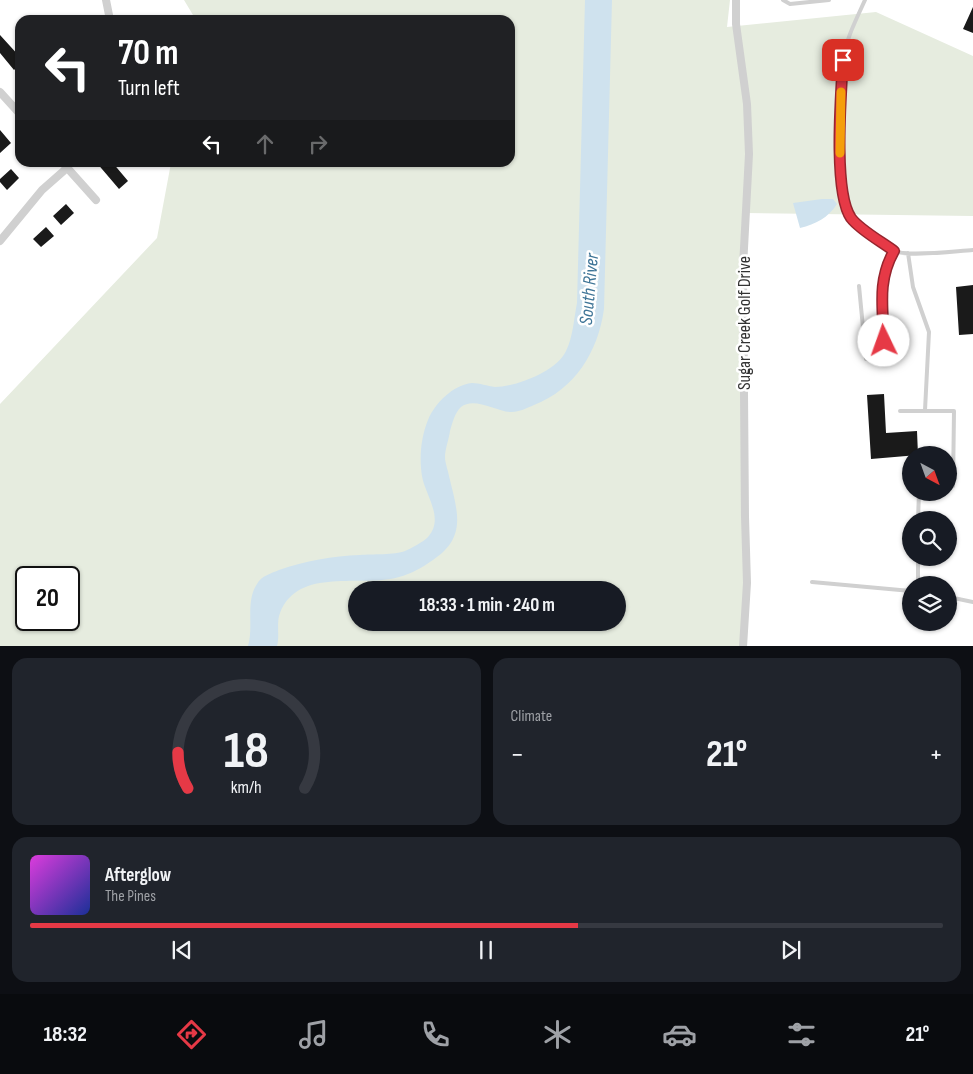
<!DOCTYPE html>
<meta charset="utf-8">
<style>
:root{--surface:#171b24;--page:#20242c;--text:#f1f3f6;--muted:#9ea1a6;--line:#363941;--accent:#e63946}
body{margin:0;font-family:"Sofia Sans Condensed",sans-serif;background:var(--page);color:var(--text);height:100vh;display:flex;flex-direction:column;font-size:19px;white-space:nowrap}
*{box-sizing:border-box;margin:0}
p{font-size:16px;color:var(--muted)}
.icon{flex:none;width:28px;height:28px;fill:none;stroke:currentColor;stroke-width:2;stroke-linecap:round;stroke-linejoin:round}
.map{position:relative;height:646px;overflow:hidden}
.drawer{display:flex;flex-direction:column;gap:12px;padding:12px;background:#0d0f14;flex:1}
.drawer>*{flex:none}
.banner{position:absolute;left:15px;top:15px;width:500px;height:152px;border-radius:15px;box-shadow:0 1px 4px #0004;background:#202124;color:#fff;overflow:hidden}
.needle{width:32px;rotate:139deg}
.tools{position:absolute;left:902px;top:446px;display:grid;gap:10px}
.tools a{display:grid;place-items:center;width:55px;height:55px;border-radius:50%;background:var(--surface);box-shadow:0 1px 4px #0004;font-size:25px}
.speed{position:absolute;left:15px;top:566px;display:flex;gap:10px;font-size:25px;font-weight:700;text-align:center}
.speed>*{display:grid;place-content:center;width:65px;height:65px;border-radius:50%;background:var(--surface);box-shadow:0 1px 4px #0004;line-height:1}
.speed .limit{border:2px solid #111;border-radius:8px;background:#fff;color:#111}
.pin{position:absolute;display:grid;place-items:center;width:42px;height:42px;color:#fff;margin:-21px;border-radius:10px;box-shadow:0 2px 8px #0006}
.me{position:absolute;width:55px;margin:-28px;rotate:357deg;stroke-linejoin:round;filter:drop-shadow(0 0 4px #0008)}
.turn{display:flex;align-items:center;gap:18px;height:105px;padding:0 20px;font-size:22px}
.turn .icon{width:65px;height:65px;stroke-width:2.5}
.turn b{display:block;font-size:35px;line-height:42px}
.lanes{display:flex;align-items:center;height:48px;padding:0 20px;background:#0003;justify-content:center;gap:25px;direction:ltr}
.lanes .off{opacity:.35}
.big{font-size:38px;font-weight:700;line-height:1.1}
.drawer .card{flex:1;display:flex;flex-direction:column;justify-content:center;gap:8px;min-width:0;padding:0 18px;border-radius:15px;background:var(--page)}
.drawer .dial{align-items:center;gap:0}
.dial svg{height:130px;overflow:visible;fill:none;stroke:var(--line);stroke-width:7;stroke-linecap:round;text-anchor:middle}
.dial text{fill:var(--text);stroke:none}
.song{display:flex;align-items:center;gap:15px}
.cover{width:60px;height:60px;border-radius:8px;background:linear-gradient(135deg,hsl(300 70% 55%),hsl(230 70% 35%))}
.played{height:5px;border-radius:2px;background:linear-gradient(90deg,var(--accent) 60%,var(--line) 60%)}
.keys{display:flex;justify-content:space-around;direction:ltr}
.heat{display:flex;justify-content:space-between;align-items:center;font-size:28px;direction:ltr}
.drawer .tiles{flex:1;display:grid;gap:12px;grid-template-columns:1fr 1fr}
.card:last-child{grid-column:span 2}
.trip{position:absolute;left:348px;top:581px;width:278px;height:50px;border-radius:25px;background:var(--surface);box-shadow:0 1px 4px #0004;font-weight:700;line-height:50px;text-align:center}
.menu{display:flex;height:80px;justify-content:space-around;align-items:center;background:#090b0e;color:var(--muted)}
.menu .icon{width:35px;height:35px}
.menu .active{color:var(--accent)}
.menu b{font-size:22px;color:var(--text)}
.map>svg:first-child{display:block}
.green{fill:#e6ecdf;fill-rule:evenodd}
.water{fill:#cfe2ee}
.building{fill:#1a1a1a}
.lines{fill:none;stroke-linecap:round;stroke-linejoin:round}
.lane{stroke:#d0d0d0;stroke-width:4}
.street{stroke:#d0d0d0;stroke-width:8}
.route-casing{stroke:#96252e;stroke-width:12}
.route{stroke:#e63946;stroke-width:9}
.slow{stroke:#f59e0b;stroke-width:9}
.labels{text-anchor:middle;stroke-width:5;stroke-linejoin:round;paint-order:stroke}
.street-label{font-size:18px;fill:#333;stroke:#fff}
.water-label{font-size:19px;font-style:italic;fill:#3f7597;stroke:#fff}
</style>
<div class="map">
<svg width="973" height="647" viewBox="0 0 973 647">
<rect width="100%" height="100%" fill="#fff"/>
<!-- green -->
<path class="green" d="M184,0H730L727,27L876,12L973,56V216L746,213V526L741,646H0V404L157,238L171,163L510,162V20H196ZM26,578H69V620H26ZM356,590H616V622H356Z"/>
<!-- water -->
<path class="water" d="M585,0H612L604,309C598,352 575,389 534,405C527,408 519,412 512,412C497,412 474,396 461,407C455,412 452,424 450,431C449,439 445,449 445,457C445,463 448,470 449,476C457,510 468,537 433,560C423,567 411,574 399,577C362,588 298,566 280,613C276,623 280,636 277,646H248C254,627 245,602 257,584C261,576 272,573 279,570C305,561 333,556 360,555C372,554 395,555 405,551C412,548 423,542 428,537C445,518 425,495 422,476C419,458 421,437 428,420C435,403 453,385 472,383C480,383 487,386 495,387C516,387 557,371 566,351C573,337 574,318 577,303Z
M822,199H833L837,204C828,218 816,224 800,228L793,203Z"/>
<!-- building -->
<path class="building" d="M973,7V33L963,29Z
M0,35L20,57V64L14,70L0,53Z
M0,130L11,143L0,153Z
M96,162H112L128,181L119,189Z
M11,169L19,178L7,190L0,182V179Z
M66,204L74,213L61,225L53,216Z
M46,227L54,236L41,247L33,239Z
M973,285V334L959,335L956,287Z
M884,394L886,433L917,431L918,455L871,459L867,395Z"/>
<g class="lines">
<!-- lane -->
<path class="lane" d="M783,0L790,4L829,0
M865,0C856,20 846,39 843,60C839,89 835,197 852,218C858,225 886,248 894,251C908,257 955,251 973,250
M908,253L913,287L929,332L925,410
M859,286L866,359L885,360C884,323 875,285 894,251
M900,411H954L953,486L949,485
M918,520L919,492
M812,582L911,591
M918,585V558
M949,597L973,602"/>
<!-- street -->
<path class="street" d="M106,0L110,20
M736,0V24L747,104L749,154L743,267L745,517L747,583L743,647
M0,92L20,114
M62,162L96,200
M0,241L42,190L67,168"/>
</g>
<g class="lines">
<!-- route casing -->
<g class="route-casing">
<path id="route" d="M843,60C841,94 833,192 851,218C860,230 882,242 894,251C877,281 883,308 884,341"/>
</g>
<!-- route -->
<use href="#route" class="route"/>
<!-- slow -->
<path class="slow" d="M840,153L841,92"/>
</g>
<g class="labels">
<!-- street labels -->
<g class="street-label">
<text transform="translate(744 323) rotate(-90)" y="6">Sugar Creek Golf Drive</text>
</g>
<!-- water labels -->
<g class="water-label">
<text transform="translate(588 289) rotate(-85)" y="7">South River</text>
</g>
</g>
</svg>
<div class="tools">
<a><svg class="needle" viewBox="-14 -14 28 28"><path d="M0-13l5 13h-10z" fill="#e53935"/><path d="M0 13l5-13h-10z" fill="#9ea1a6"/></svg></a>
<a><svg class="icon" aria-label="search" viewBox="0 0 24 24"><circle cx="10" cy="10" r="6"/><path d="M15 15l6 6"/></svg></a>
<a><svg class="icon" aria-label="layers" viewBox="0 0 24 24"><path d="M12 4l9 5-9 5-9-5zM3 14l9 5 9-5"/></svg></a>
</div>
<div class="speed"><div class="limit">20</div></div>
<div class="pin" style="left:843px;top:60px;background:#d93025"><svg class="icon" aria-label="arrive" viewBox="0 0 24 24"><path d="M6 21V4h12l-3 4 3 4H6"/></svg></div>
<svg class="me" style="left:884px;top:341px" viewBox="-20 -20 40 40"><circle r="19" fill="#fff"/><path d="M0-13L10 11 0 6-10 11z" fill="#e63946"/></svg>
<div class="trip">18:33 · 1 min · 240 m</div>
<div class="banner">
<div class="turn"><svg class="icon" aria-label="left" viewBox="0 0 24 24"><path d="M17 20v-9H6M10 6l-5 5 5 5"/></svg><div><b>70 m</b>Turn left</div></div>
<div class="lanes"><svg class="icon" aria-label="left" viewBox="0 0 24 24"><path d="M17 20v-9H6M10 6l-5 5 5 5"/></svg><svg class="icon off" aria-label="ahead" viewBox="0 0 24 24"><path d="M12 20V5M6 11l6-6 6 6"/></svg><svg class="icon off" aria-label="right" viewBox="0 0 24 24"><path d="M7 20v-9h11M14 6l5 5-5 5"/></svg></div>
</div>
</div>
<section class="drawer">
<div class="tiles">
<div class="card dial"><svg viewBox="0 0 100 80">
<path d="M14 69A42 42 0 1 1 86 69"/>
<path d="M14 69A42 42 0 0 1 8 47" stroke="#e63946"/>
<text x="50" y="56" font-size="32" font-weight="700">18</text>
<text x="50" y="72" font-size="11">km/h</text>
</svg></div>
<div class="card"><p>Climate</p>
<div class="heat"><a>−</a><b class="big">21°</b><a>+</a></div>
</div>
<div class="card">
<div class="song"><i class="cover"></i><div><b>Afterglow</b><p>The Pines</p></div></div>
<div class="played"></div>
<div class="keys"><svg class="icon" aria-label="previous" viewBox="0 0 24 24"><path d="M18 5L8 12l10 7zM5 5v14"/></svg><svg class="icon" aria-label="pause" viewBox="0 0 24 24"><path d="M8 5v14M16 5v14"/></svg><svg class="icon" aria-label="next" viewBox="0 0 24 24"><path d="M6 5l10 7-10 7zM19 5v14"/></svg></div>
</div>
</div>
</section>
<nav class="menu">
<b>18:32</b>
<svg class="icon active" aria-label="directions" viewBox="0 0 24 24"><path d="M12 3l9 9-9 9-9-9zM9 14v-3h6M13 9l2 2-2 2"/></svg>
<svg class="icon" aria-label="music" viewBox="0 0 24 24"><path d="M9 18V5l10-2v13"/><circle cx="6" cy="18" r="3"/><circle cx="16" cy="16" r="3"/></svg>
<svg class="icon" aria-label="phone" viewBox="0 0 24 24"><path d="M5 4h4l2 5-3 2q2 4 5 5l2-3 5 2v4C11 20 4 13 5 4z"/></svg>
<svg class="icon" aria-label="climate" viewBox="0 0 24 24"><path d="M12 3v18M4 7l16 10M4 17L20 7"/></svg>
<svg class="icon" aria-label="car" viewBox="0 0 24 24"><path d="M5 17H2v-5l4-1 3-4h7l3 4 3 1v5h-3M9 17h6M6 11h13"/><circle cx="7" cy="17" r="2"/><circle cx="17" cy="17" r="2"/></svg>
<svg class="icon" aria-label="filters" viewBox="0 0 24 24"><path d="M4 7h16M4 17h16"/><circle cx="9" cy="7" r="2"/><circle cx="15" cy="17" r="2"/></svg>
<b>21°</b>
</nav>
